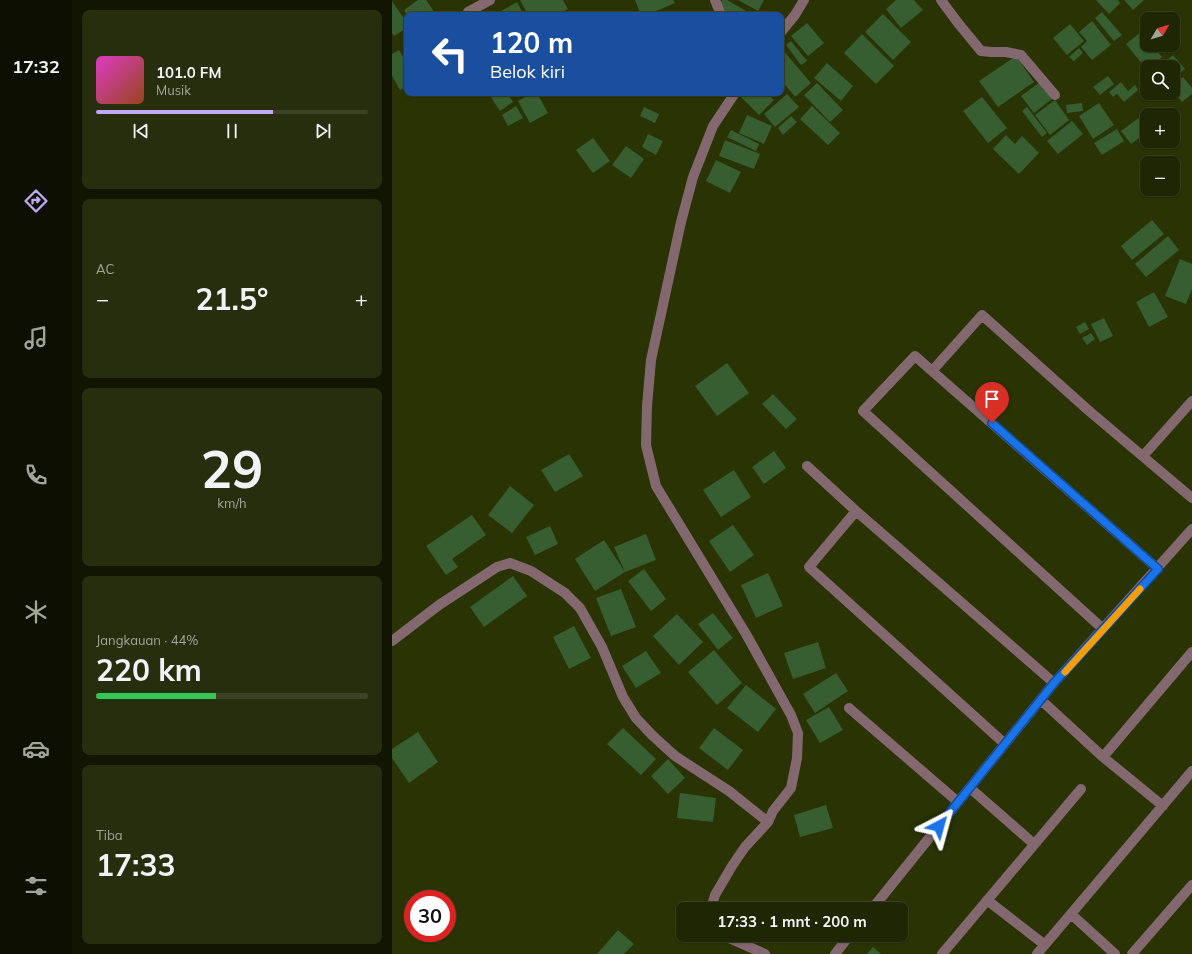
<!DOCTYPE html>
<html lang="id">
<meta charset="utf-8">
<style>
:root{--surface:#1f2603;--page:#272e0d;--text:#f1f3f6;--muted:#a1a59a;--line:#3c4325;--accent:#c3a7f2}
body{margin:0;font-family:Mulish,sans-serif;background:var(--page);color:var(--text);height:100vh;display:flex;flex-direction:column;font-size:15px;white-space:nowrap}
*{box-sizing:border-box;margin:0}
p{font-size:13px;color:var(--muted)}
.icon{flex:none;width:22px;height:22px;fill:none;stroke:currentColor;stroke-width:2;stroke-linecap:round;stroke-linejoin:round}
.map{position:relative;flex:1;overflow:hidden}
.side{display:flex;flex-direction:column;gap:10px;padding:10px;background:#111502;width:320px}
.side>*{flex:none}
.guide{position:absolute;left:12px;top:12px;width:380px;height:84px;border-radius:8px;box-shadow:0 1px 3px #0004,0 0 0 1px var(--line);background:#1a4fa0;color:#fff;overflow:hidden}
.needle{width:26px;rotate:52deg}
.tools{position:absolute;left:748px;top:12px;display:grid;gap:8px}
.tools a{display:grid;place-items:center;width:40px;height:40px;border-radius:8px;background:var(--surface);box-shadow:0 1px 3px #0004,0 0 0 1px var(--line);font-size:20px}
.speed{position:absolute;left:12px;top:890px;display:flex;gap:8px;font-size:20px;font-weight:700;text-align:center}
.speed>*{display:grid;place-content:center;width:52px;height:52px;border-radius:50%;background:var(--surface);box-shadow:0 1px 3px #0004,0 0 0 1px var(--line);line-height:1}
.speed .limit{border:6px solid #d22;background:#fff;color:#111}
.pin{position:absolute;display:grid;place-items:center;width:34px;height:34px;color:#fff;margin:-41px -17px;border-radius:50% 50% 50% 0;rotate:-45deg;box-shadow:0 0 4px #0007}
.pin .icon{rotate:45deg}
.me{position:absolute;width:44px;margin:-22px;rotate:39deg;stroke-linejoin:round;filter:drop-shadow(0 0 3px #0008)}
.turn{display:flex;align-items:center;gap:14px;height:84px;padding:0 20px;font-size:18px}
.turn .icon{width:52px;height:52px;stroke-width:2.5}
.turn b{display:block;font-size:28px;line-height:34px}
.big{font-size:30px;font-weight:700;line-height:1.1}
.side .card{flex:1;display:flex;flex-direction:column;justify-content:center;gap:6px;min-width:0;padding:0 14px;border-radius:8px;background:var(--page)}
.side .dial{align-items:center;gap:0}
.dial b{font-size:52px;line-height:1}
.song{display:flex;align-items:center;gap:12px}
.cover{width:48px;height:48px;border-radius:6px;background:linear-gradient(135deg,hsl(310 70% 55%),hsl(20 70% 35%))}
.played{height:4px;border-radius:2px;background:linear-gradient(90deg,var(--accent) 65%,var(--line) 65%)}
.keys{display:flex;justify-content:space-around;direction:ltr}
.heat{display:flex;justify-content:space-between;align-items:center;font-size:22px;direction:ltr}
.charge{height:6px;border-radius:3px;background:linear-gradient(90deg,#34c759 44%,var(--line) 0)}
.trip{position:absolute;left:284px;top:902px;width:232px;height:40px;border-radius:8px;background:var(--surface);box-shadow:0 1px 3px #0004,0 0 0 1px var(--line);font-weight:700;line-height:40px;text-align:center}
main{display:flex;flex:1;min-height:0}
.tabs{display:flex;flex-direction:column;width:72px;justify-content:space-around;align-items:center;background:#0c0f01;color:var(--muted)}
.tabs .icon{width:28px;height:28px}
.tabs .active{color:var(--accent)}
.tabs b{font-size:18px;color:var(--text)}
.map>svg:first-child{display:block}
.building{fill:#365e30}
.lines{fill:none;stroke-linecap:round;stroke-linejoin:round}
.minor{stroke:#84686f;stroke-width:10}
.route-casing{stroke:#114b97;stroke-width:10}
.route{stroke:#1a73e8;stroke-width:7}
.slow{stroke:#f59e0b;stroke-width:7}
</style>
<main>
<nav class="tabs">
<b>17:32</b>
<svg class="icon active" aria-label="directions" viewBox="0 0 24 24"><path d="M12 3l9 9-9 9-9-9zM9 14v-3h6M13 9l2 2-2 2"/></svg>
<svg class="icon" aria-label="music" viewBox="0 0 24 24"><path d="M9 18V5l10-2v13"/><circle cx="6" cy="18" r="3"/><circle cx="16" cy="16" r="3"/></svg>
<svg class="icon" aria-label="phone" viewBox="0 0 24 24"><path d="M5 4h4l2 5-3 2q2 4 5 5l2-3 5 2v4C11 20 4 13 5 4z"/></svg>
<svg class="icon" aria-label="climate" viewBox="0 0 24 24"><path d="M12 3v18M4 7l16 10M4 17L20 7"/></svg>
<svg class="icon" aria-label="car" viewBox="0 0 24 24"><path d="M5 17H2v-5l4-1 3-4h7l3 4 3 1v5h-3M9 17h6M6 11h13"/><circle cx="7" cy="17" r="2"/><circle cx="17" cy="17" r="2"/></svg>
<svg class="icon" aria-label="filters" viewBox="0 0 24 24"><path d="M4 7h16M4 17h16"/><circle cx="9" cy="7" r="2"/><circle cx="15" cy="17" r="2"/></svg>
</nav>
<section class="side">
<div class="card">
<div class="song"><i class="cover"></i><div><b>101.0 FM</b><p>Musik</p></div></div>
<div class="played"></div>
<div class="keys"><svg class="icon" aria-label="previous" viewBox="0 0 24 24"><path d="M18 5L8 12l10 7zM5 5v14"/></svg><svg class="icon" aria-label="pause" viewBox="0 0 24 24"><path d="M8 5v14M16 5v14"/></svg><svg class="icon" aria-label="next" viewBox="0 0 24 24"><path d="M6 5l10 7-10 7zM19 5v14"/></svg></div>
</div>
<div class="card"><p>AC</p>
<div class="heat"><a>−</a><b class="big">21.5°</b><a>+</a></div>
</div>
<div class="card dial"><b>29</b><p>km/h</p></div>
<div class="card"><p>Jangkauan · 44%</p><b class="big">220 km</b><div class="charge"></div></div>
<div class="card"><p>Tiba</p><b class="big">17:33</b></div>
</section>
<div class="map">
<svg width="800" height="954" viewBox="0 0 800 954">
<rect width="100%" height="100%" fill="#293304"/>
<!-- building -->
<path class="building" d="M26,0H34L43,13L40,15H15L12,10Z
M128,0H171L176,9L165,15H136Z
M243,0H281L283,3L255,15H249Z
M330,0H335L356,12L355,15H339L326,7Z
M346,0H372L366,11Z
M504,0H522L531,10L509,28L494,9Z
M704,0H726L728,3L717,14Z
M732,0H752L741,10Z
M0,1L15,23V28L2,36L0,33Z
M125,2L132,15H102Z
M774,11L781,19H765Z
M710,12L730,35L722,41L703,18Z
M491,14L519,42L501,60L473,32Z
M700,21L719,45L700,60L689,47L695,41L687,32Z
M415,23L432,43L416,56L399,36Z
M678,24L692,41L675,55L661,38Z
M749,32L755,39V45H760L770,57L757,67H755V70L734,44Z
M470,34L502,66L484,84L452,53Z
M399,41L415,61L409,65L394,45Z
M687,48L691,53L682,61L677,57Z
M390,49L419,83L403,97L389,80V50Z
M7,50L15,64V86L8,90L0,76V54Z
M781,55L793,69L781,79V67H767Z
M624,56L642,82L606,107L587,81Z
M435,63L461,86L449,101L422,78Z
M716,76L722,84L708,95L701,87Z
M791,77L800,88V94L790,102L784,95L777,101L771,93H781V85Z
M648,82L661,98L642,113L629,96Z
M729,82L736,91L743,85L746,90L732,102L725,94L721,97L717,92Z
M425,83L451,110L438,122L412,95Z
M96,93H115L121,102L108,111Z
M140,93H145L156,113L138,123L126,101Z
M352,93H375L382,100L367,115L349,97Z
M395,94L407,107L383,127L372,114Z
M590,97L615,128L596,143L571,111Z
M663,100L677,120L658,135L643,115Z
M690,103L691,111L675,113L674,105Z
M707,103L722,125L701,139L687,116Z
M124,106L131,118L116,126L110,115Z
M420,106L448,133L436,145L408,119Z
M252,107L267,114L263,123L248,116Z
M635,107L655,133L650,137L630,111Z
M756,111L759,115H755V132L739,144L729,131Z
M355,115L380,126L372,144L347,133Z
M399,116L405,122L391,135L386,128Z
M680,121L691,134L666,154L655,141Z
M725,129L732,141L710,155L702,143Z
M339,130L367,144L364,151L335,137Z
M256,134L271,141L264,155L250,147Z
M614,135L623,144L630,136L647,153L627,174L601,149Z
M201,138L218,161L201,173L184,150Z
M333,140L368,154L362,169L327,156Z
M234,146L252,159L239,178L220,165Z
M324,160L349,172L338,193L314,181Z
M760,220L772,234L740,260L729,246Z
M776,236L787,250L754,277L743,264Z
M788,259L800,264V289L794,304L773,296Z
M762,292L776,317L757,327L744,302Z
M712,318L721,336L708,342L699,324Z
M693,322L697,329L688,334L684,327Z
M699,333L703,339L695,345L690,338Z
M335,363L357,393L325,416L303,386Z
M381,394L405,419L394,429L370,404Z
M382,451L394,468L372,484L360,467Z
M177,454L191,476L163,492L149,470Z
M342,470L359,497L329,517L311,490Z
M118,486L142,505L120,533L96,515Z
M80,515L94,535L60,559L66,567L54,575L34,546Z
M341,525L362,555L338,572L317,541Z
M158,526L166,544L143,555L134,537Z
M254,534L264,560L233,572L203,591L183,559L212,540L233,572L222,547Z
M252,569L274,599L259,611L236,581Z
M376,573L391,606L364,618L349,585Z
M121,576L135,596L92,627L78,607Z
M229,589L244,627L219,636L204,598Z
M321,613L341,638L326,650L306,624Z
M285,614L311,642L287,665L261,636Z
M182,626L199,658L177,669L161,637Z
M426,642L434,668L401,679L392,653Z
M322,650L350,683L325,705L296,672Z
M254,651L269,673L244,688L230,666Z
M444,673L456,691L423,713L411,694Z
M354,685L384,709L366,732L335,708Z
M437,707L451,730L428,743L414,720Z
M231,728L264,759L249,775L215,744Z
M322,728L351,750L336,770L307,748Z
M26,732L46,762L17,783L0,758V749Z
M276,759L293,778L276,794L259,776Z
M288,793L324,798L321,822L285,818Z
M434,805L441,828L408,837L402,815Z
M226,930L242,944L232,954H205Z
M481,947L489,954H475Z"/>
<g class="lines">
<!-- minor -->
<path class="minor" d="M323,0L329,15
M549,0L566,23L589,51L599,52H614L629,55L663,95
M76,12L98,0
M389,32L403,15L412,0
M540,371L590,315L696,410L800,498
M751,456L800,401
M415,466L464,511
M711,629L471,411L523,356L766,569
M0,641L47,605L105,567L118,563L139,571L173,593L188,608L210,647L231,697L244,718L260,735L283,756L337,791L376,822
M649,700L711,757L771,806
M457,708L566,802
M613,744L417,567L464,511L662,683
M711,757L800,652
M578,788L642,844
M595,900L653,945
M319,909L323,895L340,866L353,847L376,822L381,811L399,788L405,758L406,733L399,715L354,634L264,486L254,445L255,406L259,360L289,222L301,177L321,126L343,93
M480,909L662,683L800,529
M679,914L723,954
M334,935L337,938L373,954
M443,954L458,935
M550,954L689,789
M645,954L800,771
M740,954L800,885"/>
</g>
<g class="lines">
<!-- route casing -->
<g class="route-casing">
<path id="route" d="M547,826L662,683L766,569L600,423"/>
</g>
<!-- route -->
<use href="#route" class="route"/>
<!-- slow -->
<path class="slow" d="M673,672L748,589"/>
</g>
</svg>
<div class="tools">
<a><svg class="needle" viewBox="-14 -14 28 28"><path d="M0-13l5 13h-10z" fill="#e53935"/><path d="M0 13l5-13h-10z" fill="#a1a59a"/></svg></a>
<a><svg class="icon" aria-label="search" viewBox="0 0 24 24"><circle cx="10" cy="10" r="6"/><path d="M15 15l6 6"/></svg></a>
<a>+</a>
<a>−</a>
</div>
<div class="speed"><div class="limit">30</div></div>
<div class="pin" style="left:600px;top:423px;background:#d93025"><svg class="icon" aria-label="arrive" viewBox="0 0 24 24"><path d="M6 21V4h12l-3 4 3 4H6"/></svg></div>
<svg class="me" style="left:547px;top:826px" viewBox="-20 -20 40 40"><path d="M0-17L14 15 0 8-14 15z" fill="#1a73e8" stroke="#fff" stroke-width="4"/></svg>
<div class="trip">17:33 · 1 mnt · 200 m</div>
<div class="guide">
<div class="turn"><svg class="icon" aria-label="left" viewBox="0 0 24 24"><path d="M17 20v-9H6M10 6l-5 5 5 5"/></svg><div><b>120 m</b>Belok kiri</div></div>
</div>
</div>
</main>
